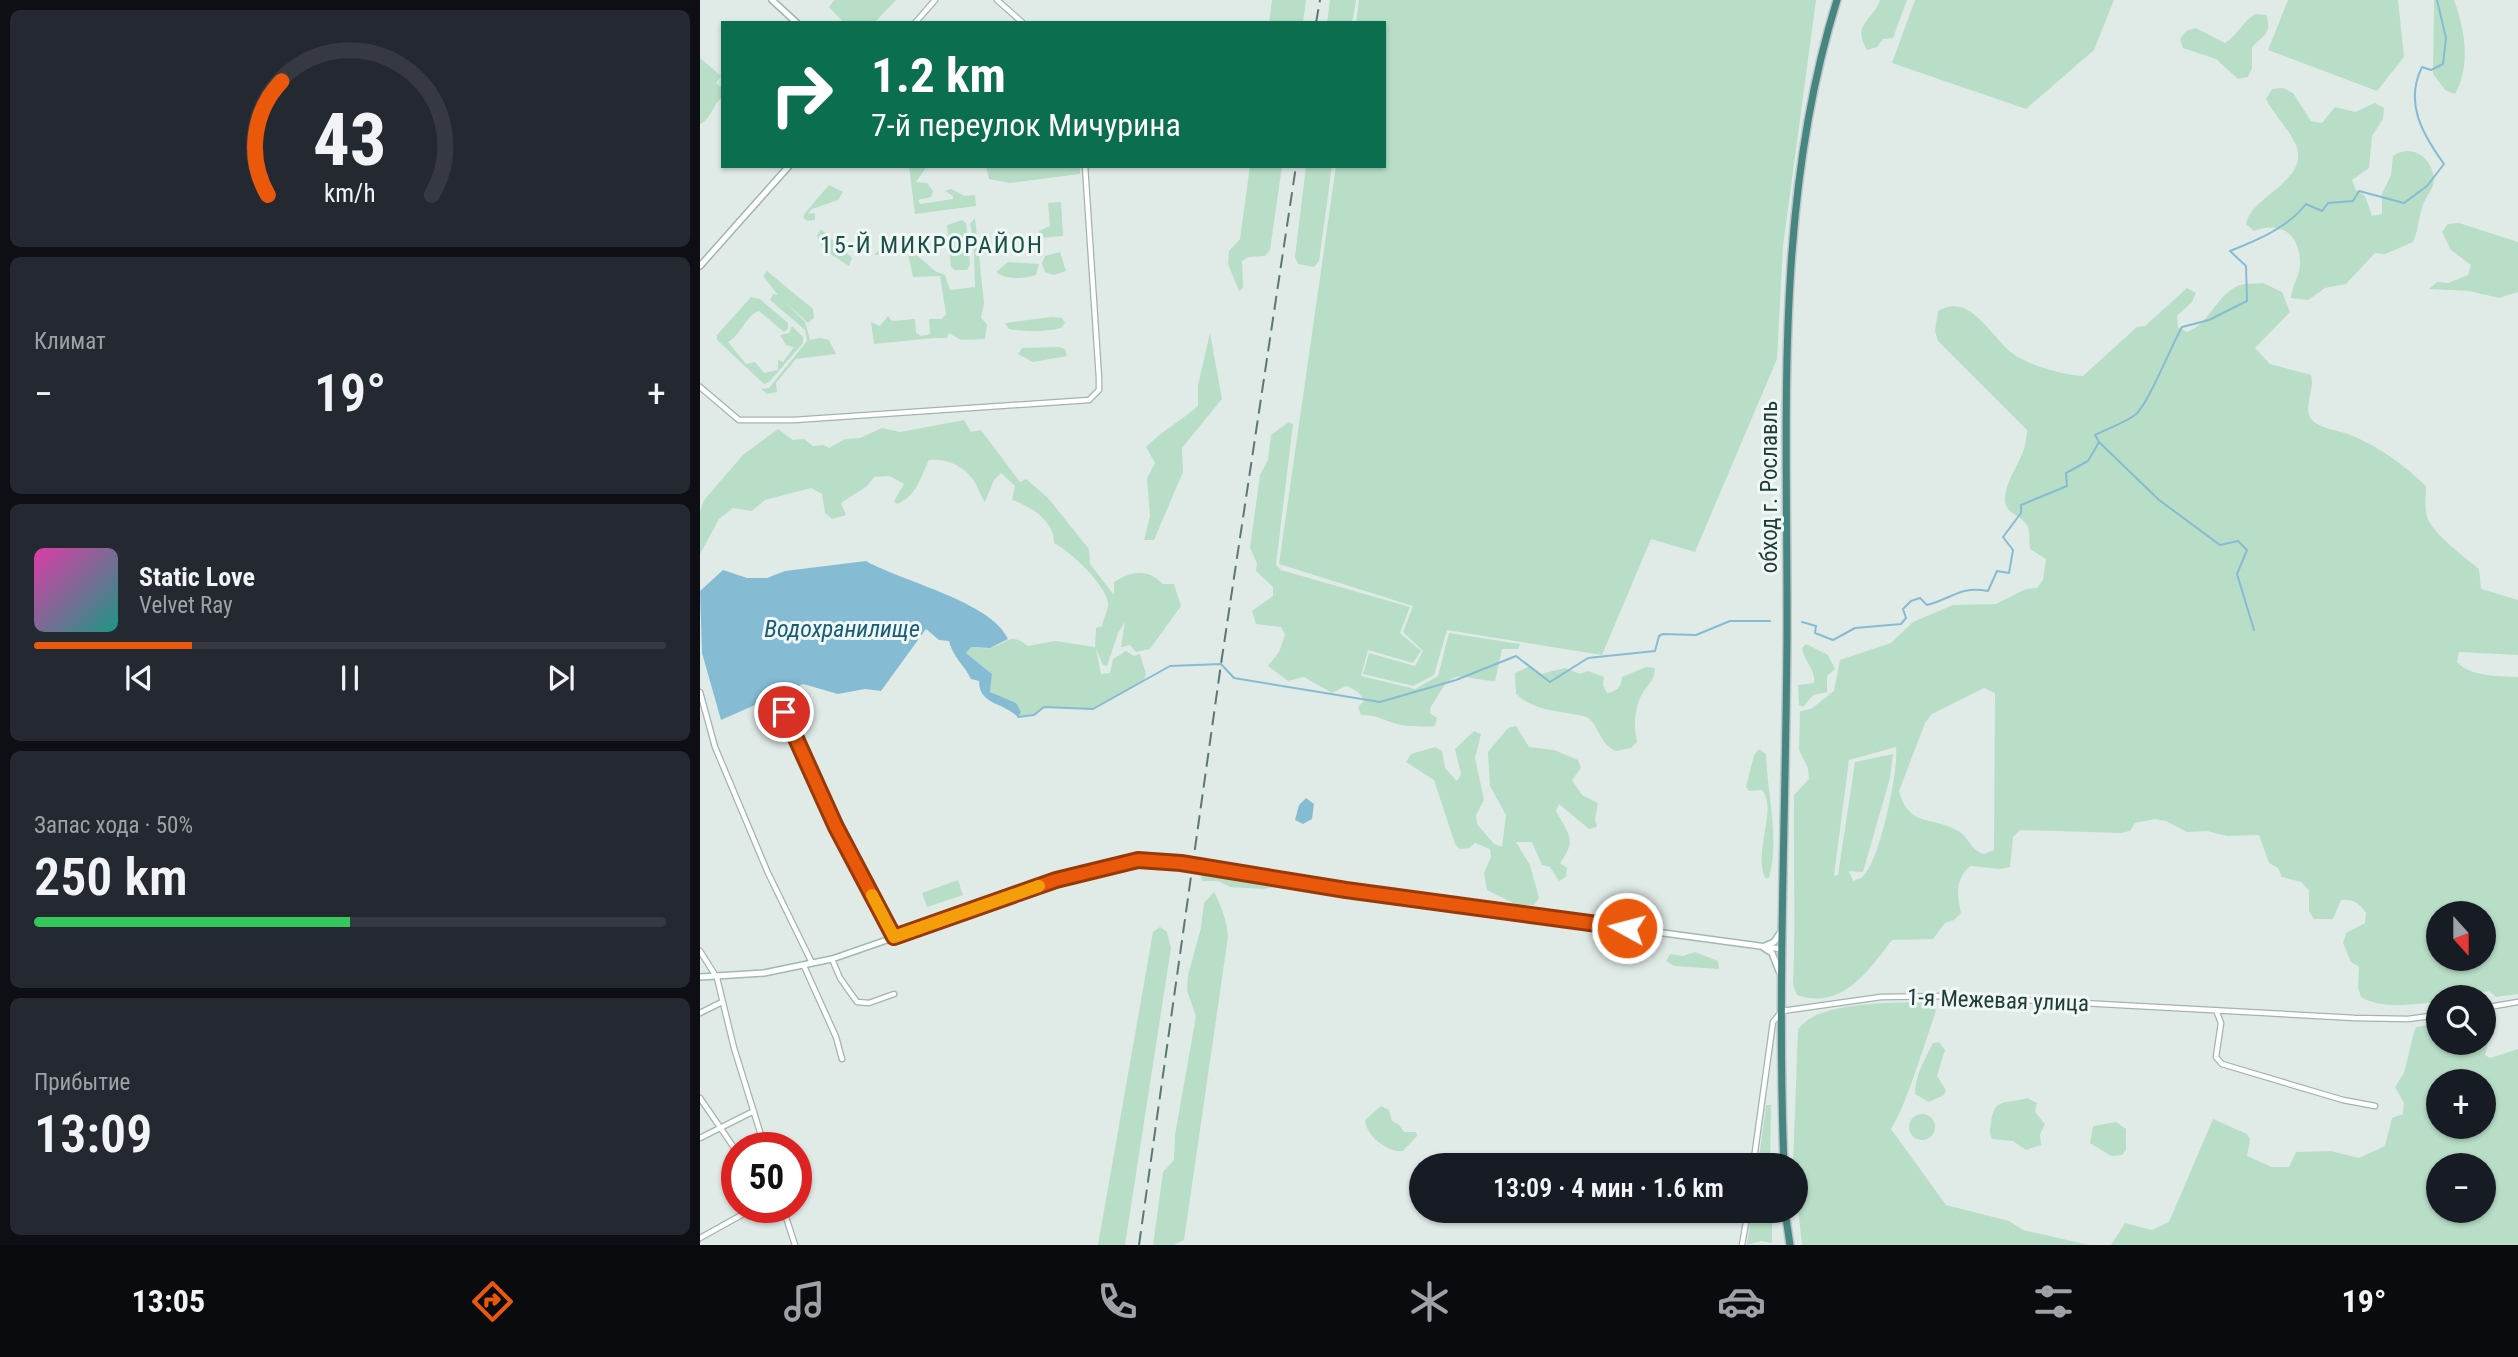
<!DOCTYPE html>
<html lang="ru">
<meta charset="utf-8">
<style>
:root{--surface:#171b24;--page:#242831;--text:#f1f3f6;--muted:#9ea1a6;--line:#363941;--accent:#ea580c}
body{margin:0;font-family:"Roboto Condensed",sans-serif;background:var(--page);color:var(--text);height:100vh;display:flex;flex-direction:column;font-size:26px;white-space:nowrap}
*{box-sizing:border-box;margin:0}
p{font-size:23px;color:var(--muted)}
.icon{flex:none;width:38px;height:38px;fill:none;stroke:currentColor;stroke-width:2;stroke-linecap:round;stroke-linejoin:round}
.map{position:relative;flex:1;overflow:hidden}
.details{display:flex;flex-direction:column;gap:10px;padding:10px;background:#0d0f14;width:700px}
.details>*{flex:none}
.top-card{position:absolute;left:21px;top:21px;width:665px;height:147px;border-radius:0px;box-shadow:0 2px 5px #0004;background:#0b6e4f;color:#fff;overflow:hidden}
.needle{width:46px;rotate:159deg}
.buttons{position:absolute;left:1726px;top:901px;display:grid;gap:14px}
.buttons a{display:grid;place-items:center;width:70px;height:70px;border-radius:50%;background:var(--surface);box-shadow:0 2px 5px #0004;font-size:35px}
.speed{position:absolute;left:21px;top:1132px;display:flex;gap:14px;font-size:35px;font-weight:700;text-align:center}
.speed>*{display:grid;place-content:center;width:91px;height:91px;border-radius:50%;background:var(--surface);box-shadow:0 2px 5px #0004;line-height:1}
.speed .limit{border:10px solid #d22;background:#fff;color:#111}
.pin{position:absolute;display:grid;place-items:center;width:60px;height:60px;color:#fff;margin:-30px;border:4px solid #fff;border-radius:50%;box-shadow:0 2px 7px #0007}
.me{position:absolute;width:77px;margin:-38px;rotate:277deg;stroke-linejoin:round;filter:drop-shadow(0 0 5px #0008)}
.turn{display:flex;align-items:center;gap:24px;height:147px;padding:0 35px;font-size:32px}
.turn .icon{width:91px;height:91px;stroke-width:2.5}
.turn b{display:block;font-size:49px;line-height:60px}
.big{font-size:52px;font-weight:600;line-height:1.1}
.details .card{flex:1;display:flex;flex-direction:column;justify-content:center;gap:10px;min-width:0;padding:0 24px;border-radius:10px;background:var(--page)}
.details .dial{align-items:center;gap:0}
.dial svg{height:182px;overflow:visible;fill:none;stroke:var(--line);stroke-width:7;stroke-linecap:round;text-anchor:middle}
.dial text{fill:var(--text);stroke:none}
.song{display:flex;align-items:center;gap:21px}
.cover{width:84px;height:84px;border-radius:10px;background:linear-gradient(135deg,hsl(320 70% 55%),hsl(170 70% 35%))}
.played{height:7px;border-radius:4px;background:linear-gradient(90deg,var(--accent) 25%,var(--line) 25%)}
.keys{display:flex;justify-content:space-around;direction:ltr}
.heat{display:flex;justify-content:space-between;align-items:center;font-size:38px;direction:ltr}
.charge{height:10px;border-radius:5px;background:linear-gradient(90deg,#34c759 50%,var(--line) 0)}
.trip{position:absolute;left:709px;top:1153px;width:399px;height:70px;border-radius:35px;background:var(--surface);box-shadow:0 2px 5px #0004;font-weight:600;line-height:70px;text-align:center}
.tabs{display:flex;height:112px;justify-content:space-around;align-items:center;background:#090b0e;color:var(--muted)}
.tabs .icon{width:49px;height:49px}
.tabs .current{color:var(--accent)}
.tabs b{font-size:32px;color:var(--text)}
main{display:flex;flex:1;min-height:0}
.map>svg:first-child{display:block}
.green{fill:#b8dec7;fill-rule:evenodd}
.water{fill:#86bcd3}
.lines{fill:none;stroke-linecap:round;stroke-linejoin:round}
.stream{stroke:#86bcd3;stroke-width:2}
.minor-casing{stroke:#a3b3b0;stroke-width:7}
.tertiary-casing{stroke:#a3b3b0;stroke-width:8}
.secondary-casing{stroke:#9eb8b2;stroke-width:8}
.trunk-casing{stroke:#c1c8c8;stroke-width:10}
.minor{stroke:#fff;stroke-width:4.5}
.tertiary{stroke:#fff;stroke-width:5}
.secondary{stroke:#fff;stroke-width:5}
.trunk{stroke:#478680;stroke-width:7}
.rail{stroke:#5a7874;stroke-width:2;stroke-dasharray:14 7;stroke-linecap:butt}
.secondary-bridge-casing{stroke:#9eb8b2;stroke-width:8;stroke-linecap:butt}
.secondary-bridge{stroke:#fff;stroke-width:5}
.route-casing{stroke:#983908;stroke-width:18}
.route{stroke:#ea580c;stroke-width:12}
.slow{stroke:#f59e0b;stroke-width:12}
.labels{text-anchor:middle;stroke-width:6;stroke-linejoin:round;paint-order:stroke}
.street-label{font-size:23px;fill:#203c39;stroke:#f0f8f5}
.neighbourhood-label{font-size:24px;letter-spacing:2px;fill:#1c4f49;stroke:#f0f8f5}
.water-label{font-size:24px;font-style:italic;fill:#195c7a;stroke:#f0f8f5}
</style>
<main>
<section class="details">
<div class="card dial"><svg viewBox="0 0 100 80">
<path d="M14 69A42 42 0 1 1 86 69"/>
<path d="M14 69A42 42 0 0 1 20 19" stroke="#ea580c"/>
<text x="50" y="56" font-size="32" font-weight="700">43</text>
<text x="50" y="72" font-size="11">km/h</text>
</svg></div>
<div class="card"><p>Климат</p>
<div class="heat"><a>−</a><b class="big">19°</b><a>+</a></div>
</div>
<div class="card">
<div class="song"><i class="cover"></i><div><b>Static Love</b><p>Velvet Ray</p></div></div>
<div class="played"></div>
<div class="keys"><svg class="icon" aria-label="previous" viewBox="0 0 24 24"><path d="M18 5L8 12l10 7zM5 5v14"/></svg><svg class="icon" aria-label="pause" viewBox="0 0 24 24"><path d="M8 5v14M16 5v14"/></svg><svg class="icon" aria-label="next" viewBox="0 0 24 24"><path d="M6 5l10 7-10 7zM19 5v14"/></svg></div>
</div>
<div class="card"><p>Запас хода · 50%</p><b class="big">250 km</b><div class="charge"></div></div>
<div class="card"><p>Прибытие</p><b class="big">13:09</b></div>
</section>
<div class="map">
<svg width="1818" height="1245" viewBox="0 0 1818 1245">
<rect width="100%" height="100%" fill="#e0ebe8"/>
<!-- green -->
<path class="green" d="M134,0H196L174,23H144L129,7Z
M572,0H606L603,23H569Z
M630,0H656L652,23H627Z
M659,0H1116L1083,246L1077,359L995,552L951,539L902,655L747,630L734,675L713,686L663,674L669,653L715,666L723,651L703,632L713,606L579,564L636,166H684V23H656Z
M1180,0H1207L1193,38L1183,39L1177,47L1167,50C1151,23 1174,20 1180,0Z
M1215,0H1414L1394,50L1326,109L1192,63Z
M1588,0H1698L1704,57L1677,91L1568,50Z
M1734,0H1754C1765,29 1771,66 1755,94L1745,90L1733,74Z
M1555,14L1566,15C1573,33 1563,36 1552,47V68L1548,77L1538,79L1516,59L1483,48L1480,39L1486,31L1496,28L1525,43C1538,35 1542,22 1555,14Z
M0,58L21,76L16,83L23,89V96C13,104 11,120 0,124Z
M1583,88L1593,93L1611,121L1622,123L1635,107L1655,112L1675,103L1684,108L1683,119L1672,136L1669,168L1652,180L1656,190L1665,196L1672,216L1682,214V194L1691,175L1693,156C1716,140 1738,165 1733,185C1731,192 1725,198 1723,205C1718,218 1719,229 1713,242L1685,254L1675,253L1646,284L1625,288L1608,300L1591,298C1592,286 1599,277 1600,266C1601,235 1582,220 1554,231L1546,224C1552,195 1610,181 1596,145C1589,129 1574,115 1566,99L1572,89Z
M209,166H227L216,182L227,183L233,191L231,197L218,200L220,204L253,199V196L245,191L251,189L265,196L275,195L276,206L215,214Z
M286,166H380V174L310,183L289,179Z
M550,166H582L570,250L565,256L548,257L542,261L543,288L539,291L528,264L529,251L540,239Z
M606,166H632L619,261L614,267L598,264L595,257Z
M129,185L143,192L138,200L112,209L108,214L115,213V220L107,221L103,217L105,213Z
M361,202L363,236L340,238L339,231L350,226L348,203Z
M275,218L284,303L281,318L287,324L285,339L261,340L249,333L247,338H234L174,344L171,322L180,326L188,316L192,321L215,319L216,333L221,336L230,334L229,319H242L246,314L240,276L213,277L208,254L174,255L194,234L201,248L210,249L235,271L245,275L250,290L275,287L274,250L271,248L274,243L270,224Z
M262,220L266,223L270,265L267,270H255L251,267L247,225Z
M1759,223L1818,242V292L1799,298L1769,291L1729,289L1737,282L1748,283L1768,275L1771,265L1751,250L1742,232L1748,224Z
M121,229L152,258L149,266L123,249L117,236Z
M360,252L366,271L354,275L345,272L342,263L345,256Z
M308,262L339,264L336,275C325,279 305,280 296,272Z
M67,271L113,309L114,318L108,323L84,301L105,322L110,340L120,338L129,340L136,354L96,359L76,383L77,392L67,394L61,389L69,388L107,341L105,330L70,300L73,294L78,295L63,276Z
M1563,283L1582,292L1590,312L1555,348L1570,364L1611,375C1615,389 1604,406 1610,417C1616,428 1637,430 1648,434C1678,446 1703,464 1726,486C1726,496 1724,510 1728,519C1736,537 1765,557 1779,569L1781,589L1818,600V655L1759,652L1757,662C1771,677 1798,676 1818,677V994L1796,997L1789,991L1761,997L1738,998V1002C1713,1004 1684,1010 1661,997L1658,987L1659,967L1651,962L1643,943L1646,933L1665,923L1666,913C1659,903 1653,899 1641,900L1633,919H1614L1609,911V890L1601,882L1582,877L1578,868L1569,863L1559,835L1527,836L1507,831L1487,832L1466,821L1455,819L1435,823L1430,831L1420,833L1320,830L1313,837L1310,867L1300,869L1270,866C1255,880 1257,894 1261,913L1254,920L1245,923L1233,939L1192,940C1169,970 1142,1011 1097,995L1093,985C1096,921 1093,859 1094,795L1109,779L1108,768L1099,750L1100,711L1111,709L1134,691L1140,660L1191,643L1213,622L1253,605L1296,604L1326,589L1337,588L1343,580L1346,559L1330,549C1329,542 1330,533 1328,527C1323,515 1304,515 1305,498C1308,471 1326,461 1327,430L1238,341L1235,331L1238,311C1272,291 1292,341 1316,356C1333,366 1363,375 1383,376L1437,327L1445,326L1487,288L1496,293L1492,302L1477,316L1478,327L1487,332C1511,323 1515,295 1540,285C1546,283 1556,284 1563,283ZM1284,688L1295,693L1294,850L1284,854C1271,850 1270,840 1260,832C1234,815 1209,829 1199,791L1225,723L1232,714ZM1196,747C1199,768 1180,862 1163,876C1161,879 1157,879 1153,881L1149,871L1163,872L1190,778L1193,754L1155,762L1138,875L1134,876L1149,760ZM1738,914H1783V959H1738Z
M51,297L60,299L88,323V329L84,332L59,311C45,316 42,334 28,342L46,364L55,362L64,373L78,370V360L83,362L94,347L86,345L80,335L89,333L92,326L103,337V343L69,382L64,384L17,340V335Z
M352,317L362,318L365,323L361,328C346,332 325,332 309,329L305,323Z
M510,333L522,399L482,448L483,472L454,540H444L450,516L447,478L455,463L446,447C463,430 481,421 498,406V385Z
M359,347L365,349L367,356L333,362L318,354L322,348Z
M264,420L271,432L281,430L320,482L326,479L348,498L389,549L390,564L414,595V582C433,571 446,568 463,584H474L481,606L450,649L436,652L430,645L421,647L425,622L418,633L407,666L403,665L396,649L401,674L410,673L413,659L426,651L434,656L440,654L446,674L444,680L393,709L344,707L334,715L318,717L321,712L290,692L292,674L266,653L270,647C276,647 284,649 289,648C309,644 308,631 328,646L355,641L395,647L396,628L402,626C403,619 408,611 408,605C409,587 369,550 354,543C355,522 331,506 312,500L315,486L301,473L294,480L285,502C280,496 279,488 274,481C264,466 247,458 229,460C220,478 217,496 197,504L194,501L204,484L190,476L174,477L167,486L141,503L146,515L132,519L125,513L122,494L111,488L65,500L52,511L33,508L19,519L0,554V511L4,500L43,455L78,429L93,440L104,439L113,446L123,445L129,448L145,439L160,438L182,428L200,432Z
M589,422L593,424L576,565L581,570L710,607L700,633L721,651L713,663L668,650L661,676L715,689L738,676L749,633L820,644L818,649H802L795,681C761,680 755,664 736,699C732,706 730,705 730,713L737,718L735,726C730,727 705,726 701,725C686,722 677,714 661,715L658,707L664,701C660,692 656,690 646,686L632,693L604,677L588,681L568,666L579,652L585,635L581,627L556,624L552,611L573,596V587L556,571L557,563L550,548L560,475L568,460L571,435Z
M1106,644L1128,655L1135,669L1127,676V692L1113,695L1103,707L1099,705L1098,685L1114,683C1116,670 1104,661 1102,648Z
M831,666L841,674L865,668L880,674L888,671L904,677L903,685L907,693C917,691 921,688 922,677L946,667L955,668C955,681 945,687 940,698C934,713 934,726 937,742L931,748L916,751C896,742 899,719 883,716C860,711 834,711 816,694L815,673Z
M816,726L829,747L854,750L878,760L881,768L872,780L882,795L898,803L895,819L897,827L889,829L859,804L856,811C868,834 878,839 860,863L867,868L866,877L859,881L850,867L842,865L832,842H816L830,865L839,898L834,905H817L787,890L784,873L791,857L790,849L775,843L769,848L760,849L755,844L734,780L706,762L711,754L735,747L742,751L745,768L757,781L761,774L755,749L774,731L781,734L775,758L784,800L776,815L777,824L794,844L802,847L806,815L790,786L788,752L808,728Z
M1059,749L1066,754C1067,793 1080,838 1069,878H1065C1053,849 1078,810 1062,790L1049,791L1046,787L1054,755Z
M500,871L576,882L579,886L563,889L530,887L518,881H502Z
M258,880L263,895L227,907L222,893Z
M514,892C521,905 527,921 528,937L484,1240L474,1245H453L463,1172L474,1160L475,1135L496,1016L487,991L488,975L501,928L504,903Z
M460,927L467,932L471,948L425,1245H398L453,932Z
M995,952L1018,961L1019,969L974,966L966,961L970,954L983,956Z
M1223,1002L1233,1005L1236,1011C1224,1044 1208,1102 1191,1129L1246,1205L1309,1221L1323,1230L1389,1245H1102L1093,1165L1098,1030C1115,1001 1192,1003 1223,1002Z
M1738,1024V1043H1783V1024L1790,1036L1785,1055L1790,1058L1818,1049V1245H1411L1425,1223L1452,1230L1469,1222L1513,1119L1547,1134L1550,1139L1547,1156L1572,1167H1589L1596,1152L1631,1151L1659,1158L1685,1146L1692,1118L1703,1114L1704,1103L1695,1087L1704,1073L1714,1032L1716,1027ZM1738,1082H1783V1127H1738ZM1738,1166H1783V1211H1738Z
M1239,1042L1245,1050L1237,1076L1246,1090L1244,1095L1229,1102L1215,1094C1215,1075 1225,1059 1233,1043Z
M1327,1098L1337,1103L1335,1112L1345,1124L1340,1134L1341,1145L1326,1150L1313,1141L1292,1139C1289,1131 1290,1130 1291,1123C1294,1096 1306,1105 1327,1098Z
M1066,1105H1071L1070,1165H1058Z
M681,1106L689,1110L692,1121L699,1125L704,1132H716L717,1136L703,1151C688,1153 666,1136 665,1120Z
M1209 1127a13 13 0 1 1 26 0a13 13 0 1 1-26 0Z
M1416,1122L1426,1129V1150L1422,1155L1411,1156L1390,1143L1393,1126Z
M1052,1211H1072V1243L1061,1241L1047,1245Z"/>
<!-- water -->
<path class="water" d="M166,561C201,581 292,602 308,639L290,648L271,647L266,653L292,674L290,692L316,703L321,712L318,717C303,702 279,705 279,681L271,679C263,663 254,659 249,641L239,640L226,629L181,691L165,689L138,694L103,684L21,720L2,653L0,591L23,570L47,578H67L85,571Z
M606,798L614,804L612,819L603,824L595,820L599,805Z"/>
<g class="lines">
<!-- stream -->
<path class="stream" d="M1399,442L1459,500L1520,545L1538,541L1547,550L1537,574L1554,630
M1102,622L1116,626L1115,633L1133,640L1155,628L1201,624L1206,618L1203,609L1211,601L1220,598L1227,605C1254,598 1259,586 1288,591L1297,571L1309,573L1313,550L1303,537L1321,513V505L1367,486L1366,473L1388,461L1399,442L1395,435C1407,429 1424,423 1435,415C1448,405 1471,346 1482,327L1509,320L1547,301L1546,266L1530,251C1558,240 1587,228 1606,204L1622,211L1628,203L1653,201L1659,191L1704,203L1727,186L1744,164C1723,135 1704,103 1722,67L1731,70L1743,64L1746,38L1737,0
M318,717L334,715L344,707L393,709L470,666L521,664L534,678L680,702L756,680L816,656L850,682L888,658L955,651L959,636L963,634L996,635L1030,621H1070"/>
<!-- minor casing -->
<g class="minor-casing">
<path id="minor" d="M297,0L323,23
M215,23L235,0
M0,387L39,420H94L389,400L399,390V378L385,166
M0,692L15,747L68,873L112,963
M84,712L136,827L194,937
M0,951L17,978L34,1048L65,1148
M132,959L140,978L157,1002L169,1003L194,994
M104,966L136,1037L142,1059
M1783,1008L1818,1002
M1516,1010L1521,1023L1516,1057L1522,1064L1643,1100L1675,1106
M0,1013L22,1002
M0,1098L37,1152
M0,1138L54,1111
M1053,1166L1073,1022L1082,1011L1181,997L1252,996L1655,1018L1708,1019L1738,1015
M83,1208L95,1245
M0,1238L54,1208
M1042,1245L1048,1211"/>
</g>
<!-- tertiary casing -->
<g class="tertiary-casing">
<path id="tertiary" d="M72,0L97,23
M0,266L89,166"/>
</g>
<!-- secondary casing -->
<g class="secondary-casing">
<path id="secondary" d="M504,866L690,896L1082,949
M1065,946L1074,942L1082,930
M1064,948L1072,953L1079,971
M0,977L64,973L132,959L398,867L438,860L481,863"/>
</g>
<!-- trunk casing -->
<g class="trunk-casing">
<path id="trunk" d="M1084,1166C1077,989 1086,813 1087,636C1088,425 1073,204 1137,0
M1085,1211L1090,1245"/>
</g>
<!-- minor -->
<use href="#minor" class="minor"/>
<!-- tertiary -->
<use href="#tertiary" class="tertiary"/>
<!-- secondary -->
<use href="#secondary" class="secondary"/>
<!-- trunk -->
<use href="#trunk" class="trunk"/>
<!-- rail -->
<path class="rail" d="M616,23L620,0
M439,1245L521,664L596,166"/>
<!-- secondary-bridge casing -->
<g class="secondary-bridge-casing">
<path id="secondary-bridge" d="M481,863L504,866"/>
</g>
<!-- secondary-bridge -->
<use href="#secondary-bridge" class="secondary-bridge"/>
</g>
<g class="lines">
<!-- route casing -->
<g class="route-casing">
<path id="route" d="M84,712L136,827L194,937L356,880L438,860L481,863L646,890L927,928"/>
</g>
<!-- route -->
<use href="#route" class="route"/>
<!-- slow -->
<path class="slow" d="M172,895L194,937L339,886"/>
</g>
<g class="labels">
<!-- street labels -->
<g class="street-label">
<text transform="translate(1069 487) rotate(-90)" y="8">обход г. Рославль</text>
<text transform="translate(1298 1000) rotate(2)" y="8">1-я Межевая улица</text>
</g>
<!-- neighbourhood labels -->
<g class="neighbourhood-label">
<text x="232" y="253">15-Й МИКРОРАЙОН</text>
</g>
<!-- water labels -->
<g class="water-label">
<text x="142" y="637">Водохранилище</text>
</g>
</g>
</svg>
<div class="buttons">
<a><svg class="needle" viewBox="-14 -14 28 28"><path d="M0-13l5 13h-10z" fill="#e53935"/><path d="M0 13l5-13h-10z" fill="#9ea1a6"/></svg></a>
<a><svg class="icon" aria-label="search" viewBox="0 0 24 24"><circle cx="10" cy="10" r="6"/><path d="M15 15l6 6"/></svg></a>
<a>+</a>
<a>−</a>
</div>
<div class="speed"><div class="limit">50</div></div>
<div class="pin" style="left:84px;top:712px;background:#d93025"><svg class="icon" aria-label="arrive" viewBox="0 0 24 24"><path d="M6 21V4h12l-3 4 3 4H6"/></svg></div>
<svg class="me" style="left:927px;top:928px" viewBox="-20 -20 40 40"><circle r="17" fill="#ea580c" stroke="#fff" stroke-width="3"/><path d="M0-11L8 9 0 5-8 9z" fill="#fff"/></svg>
<div class="trip">13:09 · 4 мин · 1.6 km</div>
<div class="top-card">
<div class="turn"><svg class="icon" aria-label="right" viewBox="0 0 24 24"><path d="M7 20v-9h11M14 6l5 5-5 5"/></svg><div><b>1.2 km</b>7-й переулок Мичурина</div></div>
</div>
</div>
</main>
<nav class="tabs">
<b>13:05</b>
<svg class="icon current" aria-label="directions" viewBox="0 0 24 24"><path d="M12 3l9 9-9 9-9-9zM9 14v-3h6M13 9l2 2-2 2"/></svg>
<svg class="icon" aria-label="music" viewBox="0 0 24 24"><path d="M9 18V5l10-2v13"/><circle cx="6" cy="18" r="3"/><circle cx="16" cy="16" r="3"/></svg>
<svg class="icon" aria-label="phone" viewBox="0 0 24 24"><path d="M5 4h4l2 5-3 2q2 4 5 5l2-3 5 2v4C11 20 4 13 5 4z"/></svg>
<svg class="icon" aria-label="climate" viewBox="0 0 24 24"><path d="M12 3v18M4 7l16 10M4 17L20 7"/></svg>
<svg class="icon" aria-label="car" viewBox="0 0 24 24"><path d="M5 17H2v-5l4-1 3-4h7l3 4 3 1v5h-3M9 17h6M6 11h13"/><circle cx="7" cy="17" r="2"/><circle cx="17" cy="17" r="2"/></svg>
<svg class="icon" aria-label="filters" viewBox="0 0 24 24"><path d="M4 7h16M4 17h16"/><circle cx="9" cy="7" r="2"/><circle cx="15" cy="17" r="2"/></svg>
<b>19°</b>
</nav>
